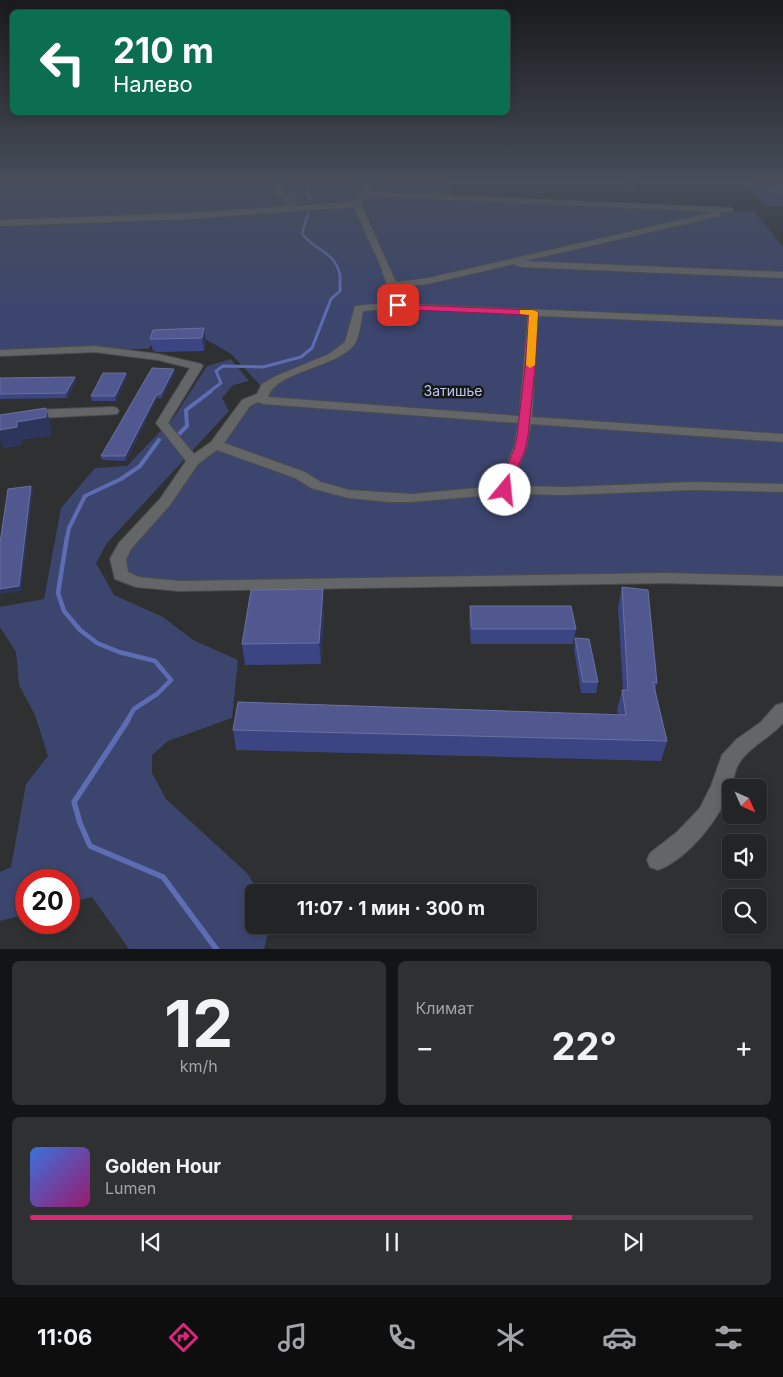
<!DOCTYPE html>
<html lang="ru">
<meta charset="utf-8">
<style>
:root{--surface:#232426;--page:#2f3032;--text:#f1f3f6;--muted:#a3a4a7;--line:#404143;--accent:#db2777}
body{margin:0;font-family:Inter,sans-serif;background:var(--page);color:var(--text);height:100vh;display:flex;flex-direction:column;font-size:19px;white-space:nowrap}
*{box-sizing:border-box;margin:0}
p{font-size:16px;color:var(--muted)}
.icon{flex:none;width:28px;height:28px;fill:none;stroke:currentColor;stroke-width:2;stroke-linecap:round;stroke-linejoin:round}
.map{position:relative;height:949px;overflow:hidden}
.details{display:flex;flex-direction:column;gap:12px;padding:12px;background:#131415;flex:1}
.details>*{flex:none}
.banner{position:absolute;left:10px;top:10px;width:500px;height:105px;border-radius:8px;box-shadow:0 2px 8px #0003,0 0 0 1px var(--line);background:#0b6e4f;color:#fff;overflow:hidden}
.needle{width:32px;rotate:135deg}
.tools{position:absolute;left:722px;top:779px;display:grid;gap:10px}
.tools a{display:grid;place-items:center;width:45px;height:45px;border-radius:8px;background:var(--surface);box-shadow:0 2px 8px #0003,0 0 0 1px var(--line);font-size:25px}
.speed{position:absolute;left:15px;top:869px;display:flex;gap:10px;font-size:25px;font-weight:700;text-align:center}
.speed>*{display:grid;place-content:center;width:65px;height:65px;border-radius:50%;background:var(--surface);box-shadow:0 2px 8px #0003,0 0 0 1px var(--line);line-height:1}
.speed .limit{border:8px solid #d22;background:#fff;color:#111}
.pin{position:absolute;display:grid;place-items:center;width:42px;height:42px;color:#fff;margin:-21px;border-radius:10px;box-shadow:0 2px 8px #0006}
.me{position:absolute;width:55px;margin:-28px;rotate:17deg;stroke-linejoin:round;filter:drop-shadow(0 0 4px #0008)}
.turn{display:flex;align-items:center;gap:18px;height:105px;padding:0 20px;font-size:22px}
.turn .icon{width:65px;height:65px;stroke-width:2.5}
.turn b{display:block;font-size:35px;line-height:42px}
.big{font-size:38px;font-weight:700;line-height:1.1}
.details .card{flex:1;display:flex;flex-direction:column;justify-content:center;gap:8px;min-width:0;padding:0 18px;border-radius:8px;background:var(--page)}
.details .dial{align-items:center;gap:0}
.dial b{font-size:65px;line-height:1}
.song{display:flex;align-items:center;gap:15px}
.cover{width:60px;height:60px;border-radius:8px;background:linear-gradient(135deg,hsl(220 70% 55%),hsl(320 70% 35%))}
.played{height:5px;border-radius:2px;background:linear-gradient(90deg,var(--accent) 75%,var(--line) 75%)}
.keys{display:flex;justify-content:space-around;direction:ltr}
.heat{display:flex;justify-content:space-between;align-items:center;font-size:28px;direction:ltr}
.details .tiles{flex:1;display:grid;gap:12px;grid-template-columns:1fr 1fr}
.card:last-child{grid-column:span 2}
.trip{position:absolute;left:245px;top:884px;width:292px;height:50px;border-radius:8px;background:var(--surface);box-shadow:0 2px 8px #0003,0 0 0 1px var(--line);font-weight:700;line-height:50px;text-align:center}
.tabs{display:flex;height:80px;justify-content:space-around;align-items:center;background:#0e0e0f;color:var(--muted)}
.tabs .icon{width:35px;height:35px}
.tabs .selected{color:var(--accent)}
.tabs b{font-size:22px;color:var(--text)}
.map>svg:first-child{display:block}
.green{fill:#3c456e}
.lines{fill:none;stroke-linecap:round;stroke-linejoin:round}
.stream-far4{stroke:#5e6cb4;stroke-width:2.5}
.stream-far3{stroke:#5e6cb4;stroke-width:3}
.stream-far2{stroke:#5e6cb4;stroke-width:4}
.stream-far1{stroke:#5e6cb4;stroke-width:4.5}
.stream{stroke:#5e6cb4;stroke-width:5.5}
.minor-casing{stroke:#4c4d4f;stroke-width:2}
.minor{fill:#646567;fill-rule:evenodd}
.wall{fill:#3c4583}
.shaded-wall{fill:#2e355d}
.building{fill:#50588f;stroke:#69719f}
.route{fill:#db2777;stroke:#8e194d}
.slow{fill:#f59e0b}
.labels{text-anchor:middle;stroke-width:5;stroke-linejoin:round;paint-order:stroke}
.park-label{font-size:14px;fill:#bcc7ee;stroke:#171819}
</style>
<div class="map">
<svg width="783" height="950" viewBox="0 0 783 950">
<rect width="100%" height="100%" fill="#2f3032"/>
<!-- green -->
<path class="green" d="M0,180H449L451,198L733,211H754L783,247V584L662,580L139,584L116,562L173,493L257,397L260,385L231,354L207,340L154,342L148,349L0,351Z
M231,359L249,381L233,385L222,398L229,411L107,543L96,563L114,595L163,617L193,640L238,660L232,718L168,741L152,755V773L166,799L247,873L259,892H254V925H270L264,949H129L92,897L69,903V880H26V914L0,921V872L11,867L26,784L48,756L35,715L19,685L16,652L0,627V607L44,599L61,508L95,468L127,466L174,417L207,366Z"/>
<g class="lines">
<!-- stream-far4 -->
<path class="stream-far4" d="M309,180L307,189L310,199
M308,214L302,234C315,251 335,251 340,275"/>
<!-- stream-far3 -->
<path class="stream-far3" d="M209,392L221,383L216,371L223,366L263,367L301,357L312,348L331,299L340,291V274"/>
<!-- stream-far2 -->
<path class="stream-far2" d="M179,434L187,426L186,410L211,391
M67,538L69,528L85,496L121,479L140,466L159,440"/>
<!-- stream-far1 -->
<path class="stream-far1" d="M67,537L58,593L64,611L80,630L97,643L119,652L155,661L171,680L157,694L134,709L127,721"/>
<!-- stream -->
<path class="stream" d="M128,720L74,802L80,823L90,846L163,877L217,950"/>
<!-- minor casing -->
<g class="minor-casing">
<path id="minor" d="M275,180H285L282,183L281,190L293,198L296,206L354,202L360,194L364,180H372L369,192L733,208V212H719L721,214L720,216L525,261L783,272V278L519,267L514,264L428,284L398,287L403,303L412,304L783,320V326L538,316L532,417L783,434V442L531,424L527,446L512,486L566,487L692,482L783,484V492L692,490L566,495L505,494L412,502H388L348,498L311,488L295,478L217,450L198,464L170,505L131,549L126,559L128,572L139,577L179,581L666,573L783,576V586L666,583L179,591L136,587L115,579L110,559L119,543L160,499L186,461L156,423L190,368L158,360L95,352L0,356V350L95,346L158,354L201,364L203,366L168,423L194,454L211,442L242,400L257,394L262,384L276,376L329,354L345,342L355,306L393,302L380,265L354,207L189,219L0,226V220L189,213L288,206L286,201L273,190ZM366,196L715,212L428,278L396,282L361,204ZM399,308L528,315L519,416L268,397C276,371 336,368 354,345C360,337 361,320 363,311ZM258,402L263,404L518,423L514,446L498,486L412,494L349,490L321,482L305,472L224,443L250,406Z
M385,180H447L448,181L444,183L389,182Z
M627,180H635L636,183L632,190L625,188L628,183Z
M113,407L117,408L119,411L117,414L37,418L0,431V423L35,410Z
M783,703V723C770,738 747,748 738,765C734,772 734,781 731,788C720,818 689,858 658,870L650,867L647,860L650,853L677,832L700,808L711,786L722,755L737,739L761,722L776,705Z"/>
</g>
<!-- minor -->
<use href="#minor" class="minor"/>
</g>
<!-- wall -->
<path class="wall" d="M504,180H524V183L504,182Z
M609,180H624L623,181H610Z
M753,180H783V206H766L751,190Z
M204,328L206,341L204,351L158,352L153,351L150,339Z
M174,369L175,373L162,398H157L126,461L102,460L101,456Z
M126,373L127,377L116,401H92L91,396Z
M75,377L76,381L67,398L0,399V378Z
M622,587L657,683L655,692L667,741L661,761L236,750L233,730L618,715L617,710L622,690H623L618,607Z
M470,606L576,629L573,644H471L469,621Z
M324,610L321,664L245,665L242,644Z
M575,638L598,682L596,693H581L574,649Z"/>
<!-- shaded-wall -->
<path class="shaded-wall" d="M204,328L206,341L204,351L202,338Z
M174,369L175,373L162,398L161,394Z
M126,373L127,377L116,401L115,396Z
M75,377L76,381L67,398L66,393Z
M157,394V398L126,461L125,456Z
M46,408L51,426V436L22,440V445L3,449L0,440V430Z
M31,486L33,491L21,591L0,594V589Z
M323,589L324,610L321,664L319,643Z"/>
<!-- building -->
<path class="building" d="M758,180H783V193H770Z
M204,328L202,338L156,339H150L153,330Z
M152,368L174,369L161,394H157L125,456H101Z
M103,373H126L115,396H91Z
M75,377L66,393L0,394V378Z
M46,408V417L17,422V427L0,430V415Z
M31,486L19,586L0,589V543L8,489Z
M622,587L648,590L657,683L653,682L667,741L233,730L238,702L626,715L622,690H628Z
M323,589L319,643L242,644L251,590Z
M470,606H571L576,629H472Z
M575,638L589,639L598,682H583Z"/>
<!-- sky -->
<linearGradient id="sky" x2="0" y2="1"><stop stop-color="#1a1a1c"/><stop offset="0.58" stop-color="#474e5a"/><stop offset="1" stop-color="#474e5a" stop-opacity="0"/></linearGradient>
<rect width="783" height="313" fill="url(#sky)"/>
<!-- route -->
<path class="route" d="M398,302L412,305L533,310L538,312L535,367L528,436L525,450L511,484L509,492H501L499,484L514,450L517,436L525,367L529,315L412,310L395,307L394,305Z"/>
<!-- slow -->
<path class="slow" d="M520,310H533L538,312L535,365L530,368L526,365L529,315L520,314Z"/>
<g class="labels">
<!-- park labels -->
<g class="park-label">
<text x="453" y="396">Затишье</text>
</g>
</g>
</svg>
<div class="tools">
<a><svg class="needle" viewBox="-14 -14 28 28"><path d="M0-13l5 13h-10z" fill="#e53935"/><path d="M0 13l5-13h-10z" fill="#a3a4a7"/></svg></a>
<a><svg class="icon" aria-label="sound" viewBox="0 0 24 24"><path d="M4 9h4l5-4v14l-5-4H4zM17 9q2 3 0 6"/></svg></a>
<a><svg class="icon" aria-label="search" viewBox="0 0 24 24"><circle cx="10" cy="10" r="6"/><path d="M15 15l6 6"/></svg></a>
</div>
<div class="speed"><div class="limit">20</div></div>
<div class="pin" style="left:398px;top:305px;background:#d93025"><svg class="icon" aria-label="arrive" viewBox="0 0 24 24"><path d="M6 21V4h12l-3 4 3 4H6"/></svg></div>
<svg class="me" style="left:505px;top:490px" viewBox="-20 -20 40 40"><circle r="19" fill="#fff"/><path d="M0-13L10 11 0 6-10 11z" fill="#db2777"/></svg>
<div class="trip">11:07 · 1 мин · 300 m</div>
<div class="banner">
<div class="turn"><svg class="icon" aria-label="left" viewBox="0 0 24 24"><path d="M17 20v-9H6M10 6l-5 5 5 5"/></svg><div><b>210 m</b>Налево</div></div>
</div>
</div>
<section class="details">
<div class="tiles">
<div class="card dial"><b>12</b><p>km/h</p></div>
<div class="card"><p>Климат</p>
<div class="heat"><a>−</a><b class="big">22°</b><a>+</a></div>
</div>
<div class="card">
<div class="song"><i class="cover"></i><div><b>Golden Hour</b><p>Lumen</p></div></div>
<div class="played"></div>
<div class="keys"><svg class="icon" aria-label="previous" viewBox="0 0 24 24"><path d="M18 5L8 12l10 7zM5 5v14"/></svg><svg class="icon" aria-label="pause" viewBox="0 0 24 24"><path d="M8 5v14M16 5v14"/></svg><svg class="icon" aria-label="next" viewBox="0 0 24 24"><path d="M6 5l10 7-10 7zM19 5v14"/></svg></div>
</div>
</div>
</section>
<nav class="tabs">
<b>11:06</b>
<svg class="icon selected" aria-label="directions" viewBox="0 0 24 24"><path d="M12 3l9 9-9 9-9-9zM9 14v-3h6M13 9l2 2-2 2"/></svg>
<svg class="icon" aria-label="music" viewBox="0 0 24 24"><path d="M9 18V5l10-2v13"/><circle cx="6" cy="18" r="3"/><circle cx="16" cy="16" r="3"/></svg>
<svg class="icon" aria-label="phone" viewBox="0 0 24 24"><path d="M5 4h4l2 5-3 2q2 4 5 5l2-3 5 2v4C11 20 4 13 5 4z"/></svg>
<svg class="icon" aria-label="climate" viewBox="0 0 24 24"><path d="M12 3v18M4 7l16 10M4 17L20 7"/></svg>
<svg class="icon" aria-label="car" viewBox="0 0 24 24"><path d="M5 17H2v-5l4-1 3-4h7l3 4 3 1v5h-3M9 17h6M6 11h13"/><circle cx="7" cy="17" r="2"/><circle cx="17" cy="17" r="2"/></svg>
<svg class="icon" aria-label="filters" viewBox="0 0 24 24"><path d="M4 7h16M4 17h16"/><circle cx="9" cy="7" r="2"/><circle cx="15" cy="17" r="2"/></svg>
</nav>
